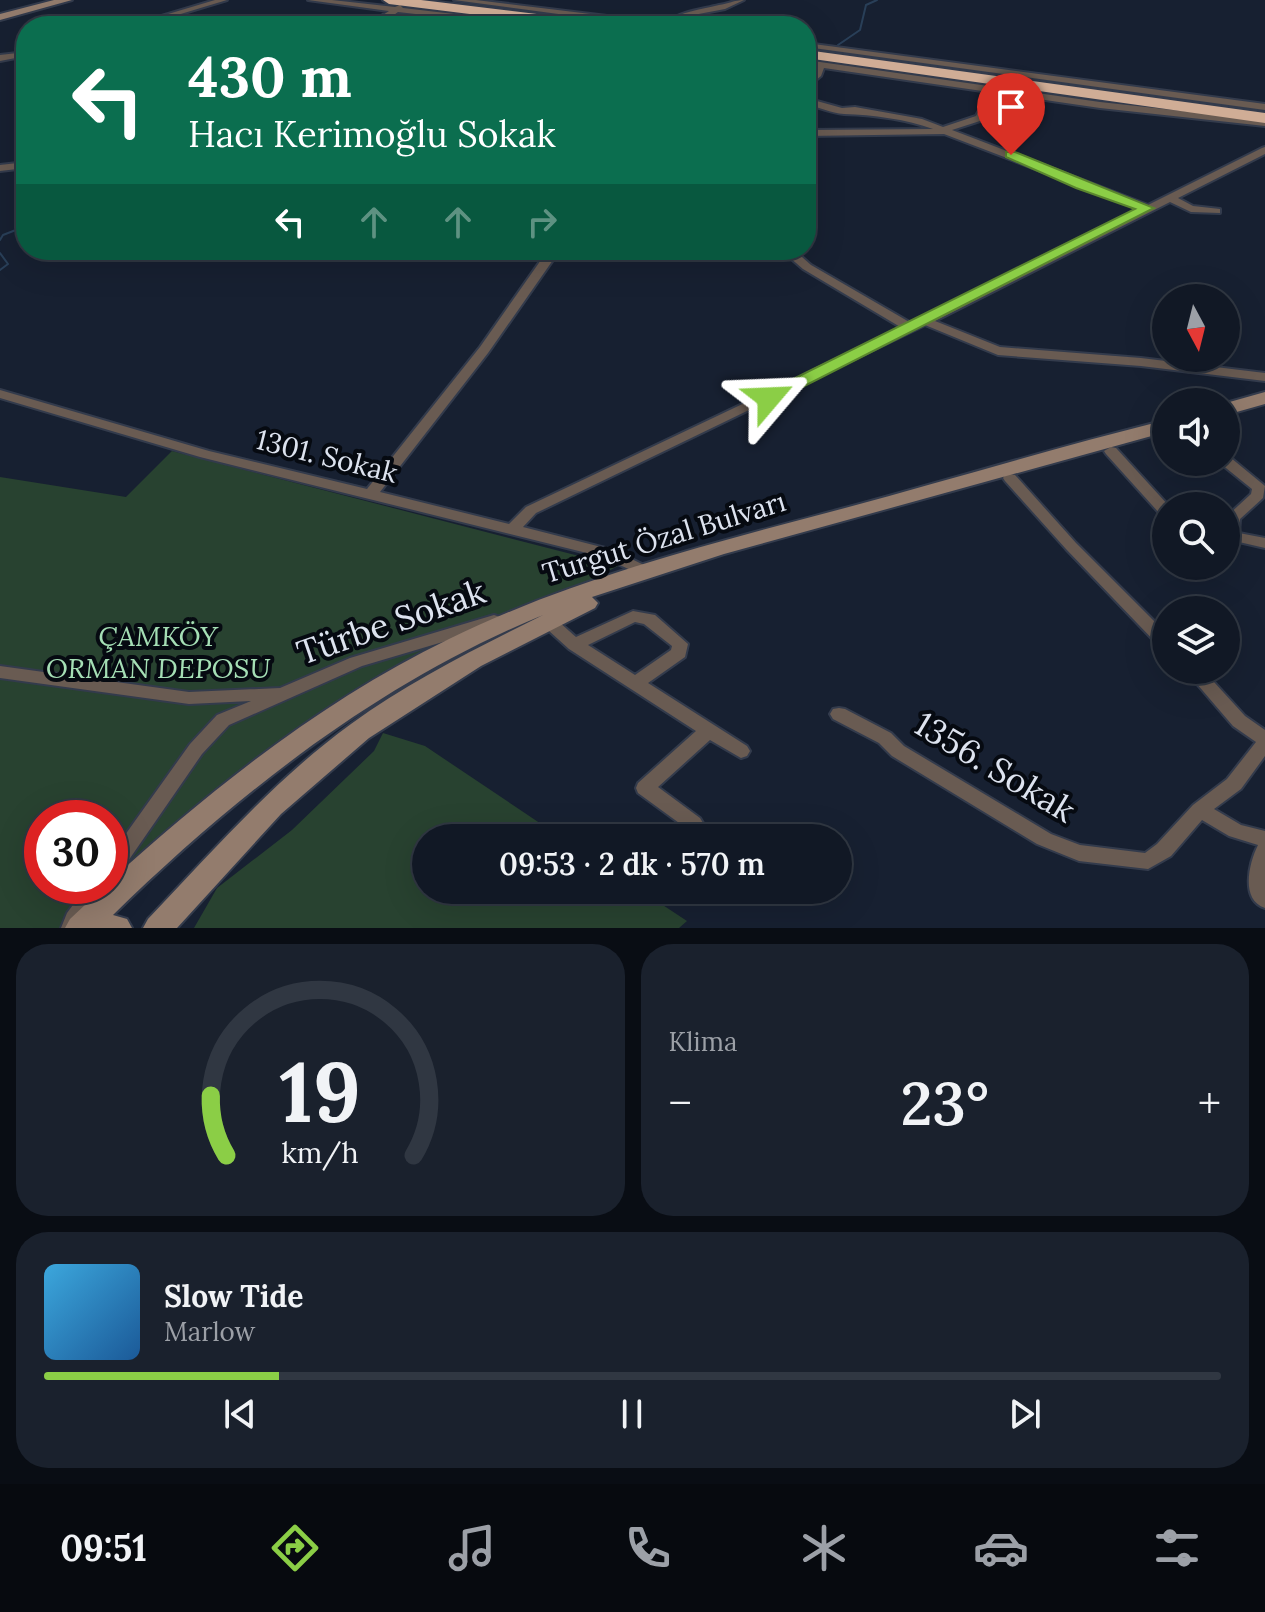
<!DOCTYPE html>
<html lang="tr">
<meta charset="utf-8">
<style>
:root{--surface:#111825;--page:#1a212d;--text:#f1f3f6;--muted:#9ca0a7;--line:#303742;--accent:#8bce46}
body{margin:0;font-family:Lora,serif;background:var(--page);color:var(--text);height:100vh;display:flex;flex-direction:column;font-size:30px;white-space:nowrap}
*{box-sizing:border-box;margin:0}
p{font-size:26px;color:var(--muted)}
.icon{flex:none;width:44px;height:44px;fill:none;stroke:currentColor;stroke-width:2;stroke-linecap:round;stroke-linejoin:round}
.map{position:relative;height:928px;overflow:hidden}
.drawer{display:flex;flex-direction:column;gap:16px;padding:16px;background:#090d14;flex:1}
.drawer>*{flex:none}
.guide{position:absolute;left:16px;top:16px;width:800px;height:244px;border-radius:32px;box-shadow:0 8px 32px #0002,0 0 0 2px var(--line);background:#0b6e4f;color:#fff;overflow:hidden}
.needle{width:52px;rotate:173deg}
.fabs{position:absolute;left:1152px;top:284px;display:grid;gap:16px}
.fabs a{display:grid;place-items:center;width:88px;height:88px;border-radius:50%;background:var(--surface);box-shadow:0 8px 32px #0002,0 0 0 2px var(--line);font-size:40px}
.speed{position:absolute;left:24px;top:800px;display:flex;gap:16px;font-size:40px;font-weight:700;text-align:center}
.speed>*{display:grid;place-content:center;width:104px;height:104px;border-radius:50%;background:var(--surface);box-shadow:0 8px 32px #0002,0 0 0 2px var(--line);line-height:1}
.speed .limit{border:12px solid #d22;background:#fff;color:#111}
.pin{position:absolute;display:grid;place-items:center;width:68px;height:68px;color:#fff;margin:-82px -34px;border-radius:50% 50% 50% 0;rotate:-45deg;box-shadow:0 0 8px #0007}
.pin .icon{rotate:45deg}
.me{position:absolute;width:88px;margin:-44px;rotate:64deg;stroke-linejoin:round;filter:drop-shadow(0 0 6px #0008)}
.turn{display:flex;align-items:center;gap:28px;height:168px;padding:0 40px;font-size:36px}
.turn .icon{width:104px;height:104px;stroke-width:2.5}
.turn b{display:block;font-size:56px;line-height:68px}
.lanes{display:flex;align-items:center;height:76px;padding:0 40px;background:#0003;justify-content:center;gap:40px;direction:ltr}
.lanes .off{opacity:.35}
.big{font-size:60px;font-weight:600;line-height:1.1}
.drawer .card{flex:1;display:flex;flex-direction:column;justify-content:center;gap:12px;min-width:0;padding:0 28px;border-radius:32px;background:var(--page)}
.drawer .dial{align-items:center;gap:0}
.dial svg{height:208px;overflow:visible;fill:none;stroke:var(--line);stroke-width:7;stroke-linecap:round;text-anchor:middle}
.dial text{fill:var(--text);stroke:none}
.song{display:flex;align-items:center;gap:24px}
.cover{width:96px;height:96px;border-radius:12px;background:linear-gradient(135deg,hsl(200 70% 55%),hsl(210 70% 35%))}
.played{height:8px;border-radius:4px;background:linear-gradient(90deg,var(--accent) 20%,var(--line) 20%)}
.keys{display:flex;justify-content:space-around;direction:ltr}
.heat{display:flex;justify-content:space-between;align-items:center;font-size:44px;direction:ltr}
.drawer .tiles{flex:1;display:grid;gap:16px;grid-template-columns:1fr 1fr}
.card:last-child{grid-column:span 2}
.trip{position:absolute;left:412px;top:824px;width:440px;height:80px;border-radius:40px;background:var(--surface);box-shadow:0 8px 32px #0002,0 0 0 2px var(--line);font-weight:600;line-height:80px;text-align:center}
.menu{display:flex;height:128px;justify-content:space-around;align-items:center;background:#070a0f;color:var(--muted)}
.menu .icon{width:56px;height:56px}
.menu .active{color:var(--accent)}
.menu b{font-size:36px;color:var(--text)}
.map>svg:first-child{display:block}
.green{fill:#284230;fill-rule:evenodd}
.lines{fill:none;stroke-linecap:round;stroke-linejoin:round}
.stream{stroke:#293f58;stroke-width:2}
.street-casing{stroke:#333b4c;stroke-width:4}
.secondary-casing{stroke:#333b4c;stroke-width:4}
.highway-casing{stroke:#333b4c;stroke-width:4}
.street{fill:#695b52;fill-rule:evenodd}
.secondary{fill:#937c6d;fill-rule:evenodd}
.highway{fill:#d0ad96;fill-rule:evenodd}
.route{fill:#8bce46;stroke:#5a862e;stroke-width:2}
.labels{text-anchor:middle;stroke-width:8;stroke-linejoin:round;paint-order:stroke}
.street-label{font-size:28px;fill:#dde3ef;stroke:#060a11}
.park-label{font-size:28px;font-style:italic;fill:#a5dfb5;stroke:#060a11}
.near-street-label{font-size:34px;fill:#dde3ef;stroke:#060a11}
</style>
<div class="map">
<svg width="1265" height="928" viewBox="0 0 1265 928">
<rect width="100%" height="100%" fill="#172031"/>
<!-- green -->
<path class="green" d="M172,451L618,566L310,726L82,928H0V477L126,497ZM42,818H110V886H42Z
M383,733L425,746L562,838H426V890H640L687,921L679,928H194L217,888L292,830L374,751Z"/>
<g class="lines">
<!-- stream -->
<path class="stream" d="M838,45L860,30L866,5L877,0
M0,240L3,235L26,226
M0,253L8,264L0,270"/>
<!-- street casing -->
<g class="street-casing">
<path id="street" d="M215,0H227L141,26H128Z
M308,0H332L395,7L400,5L403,8L541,24L545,26H520L398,12L381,24L382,26H374V21L389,11Z
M454,0H476L665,23C682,11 699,10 719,5C728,4 734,0 744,0L725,9L688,16L671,26H648Z
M806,43L1265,104V110L806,47Z
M26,52V56L0,61V55Z
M806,60L1100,102L1265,120V126L1100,108L997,93L983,120L952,130L1148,205L1262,148L1265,147V154L1178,198L1193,206L1220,209V213L1191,212L1170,202L935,321L1000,347L1141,358L1265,373V381L1141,366L998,355L925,325L536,513L523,527L613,550L646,566L649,570L641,575L603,557L200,457L0,398V390L209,451L367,489L480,347L548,250H560L488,353L380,492L509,524L526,507L902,328L803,269L781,250H794L811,265L911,323L1140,209L944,134L806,136V130L933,129C905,119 873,115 844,114C831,113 818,107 806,104V98L842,108L855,107L922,119L943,127L976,116L989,92L824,68L821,76L806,88V80L814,73L815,67L806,66Z
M26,162V168L0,171V165Z
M1111,447L1116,448L1169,506H1166V517L1161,515L1106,454L1104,451Z
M1226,457L1231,458L1265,486L1263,498L1240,519L1239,533L1265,538V548L1226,539V517L1251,494L1252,489L1221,464L1220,462H1226Z
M1010,474L1015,475L1076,543L1166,633V649L1160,647L1066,549L1005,481L1003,478L1005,475Z
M633,611L655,615L688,644L685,657L648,683L747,746L750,751L747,756L741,758L710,740L658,787L700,818L703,823L700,828L693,831L686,828L638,793L636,788L638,783L696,731L569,649L538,621L540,617C554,614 566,629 576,637ZM635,622L644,624L672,646L671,650L635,675L588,645Z
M494,615L500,617L502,621L500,625L362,666L229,725L202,754L117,877L110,879V856L190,744L217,715L251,701L189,704L0,678V666L189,692L280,688L350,658Z
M1185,670H1203L1245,716L1265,730V756L1241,789L1214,809L1241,825L1265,831V908C1240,900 1249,863 1258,845L1229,836L1202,820L1171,856L1148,869L1079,861L1037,844L892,756L879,743L833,719L830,714L833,709L839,708L845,709L891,733L904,746L1051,834L1080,845L1145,853L1157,844L1193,805L1227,779L1256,742L1233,726Z
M87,886H108L81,928H61L67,913Z"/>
</g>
<!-- secondary casing -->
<g class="secondary-casing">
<path id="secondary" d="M54,0H72L0,20V14Z
M1265,392V404L1226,415V403Z
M1166,420V432L724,554L592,597L598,603L595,608L481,666L369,738L281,814L177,928H143L148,919C212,852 275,779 351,724C410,681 477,648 543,615C379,683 239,792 113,915L127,919L132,928H65L70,919L105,886H110V881C213,788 323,700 449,639C574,578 710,544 845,508C952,479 1058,447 1166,420Z"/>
</g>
<!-- highway casing -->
<g class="highway-casing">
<path id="highway" d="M383,0H421L578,19L584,15L633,22L640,26H566L389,4Z
M806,50L1265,113V123L806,58Z"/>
</g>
<!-- street -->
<use href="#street" class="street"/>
<!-- secondary -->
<use href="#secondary" class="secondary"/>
<!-- highway -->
<use href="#highway" class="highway"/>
</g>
<!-- route -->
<path class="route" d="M1006,152H1015L1154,208L775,401H763L761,398L763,394L1135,209L1076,188L1006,157Z"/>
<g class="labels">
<!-- street labels -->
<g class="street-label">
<text transform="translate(327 456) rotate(14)" y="10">1301. Sokak</text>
<text transform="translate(664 537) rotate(-17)" y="10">Turgut Özal Bulvarı</text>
</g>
<!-- park labels -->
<g class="park-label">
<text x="158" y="646">ÇAMKÖY<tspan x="158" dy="32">ORMAN DEPOSU</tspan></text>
</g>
<!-- near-street labels -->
<g class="near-street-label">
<text transform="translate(391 622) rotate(-19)" y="12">Türbe Sokak</text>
<text transform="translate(995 767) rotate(31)" y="12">1356. Sokak</text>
</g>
</g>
</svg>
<div class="fabs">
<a><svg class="needle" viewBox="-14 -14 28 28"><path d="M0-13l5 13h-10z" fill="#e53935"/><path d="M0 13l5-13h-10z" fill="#9ca0a7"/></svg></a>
<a><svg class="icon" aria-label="sound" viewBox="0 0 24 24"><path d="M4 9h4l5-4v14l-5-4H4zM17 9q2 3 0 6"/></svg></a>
<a><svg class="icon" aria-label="search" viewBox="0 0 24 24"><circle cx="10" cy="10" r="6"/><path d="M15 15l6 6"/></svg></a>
<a><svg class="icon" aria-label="layers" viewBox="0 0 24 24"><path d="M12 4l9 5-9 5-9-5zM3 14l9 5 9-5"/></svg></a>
</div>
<div class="speed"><div class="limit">30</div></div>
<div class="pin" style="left:1011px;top:155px;background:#d93025"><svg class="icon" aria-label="arrive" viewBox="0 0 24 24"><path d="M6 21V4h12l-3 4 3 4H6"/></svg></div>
<svg class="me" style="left:769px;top:398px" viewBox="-20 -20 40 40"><path d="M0-17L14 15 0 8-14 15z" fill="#8bce46" stroke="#fff" stroke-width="4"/></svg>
<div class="trip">09:53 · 2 dk · 570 m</div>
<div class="guide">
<div class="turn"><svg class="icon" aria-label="left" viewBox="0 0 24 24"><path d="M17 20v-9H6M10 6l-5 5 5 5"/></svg><div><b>430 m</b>Hacı Kerimoğlu Sokak</div></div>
<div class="lanes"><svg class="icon" aria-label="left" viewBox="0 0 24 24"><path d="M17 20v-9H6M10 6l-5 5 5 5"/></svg><svg class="icon off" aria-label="ahead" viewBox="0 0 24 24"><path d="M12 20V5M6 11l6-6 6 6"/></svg><svg class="icon off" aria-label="ahead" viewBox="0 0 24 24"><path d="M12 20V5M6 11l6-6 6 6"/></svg><svg class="icon off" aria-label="right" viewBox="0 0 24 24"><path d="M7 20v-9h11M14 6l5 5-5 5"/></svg></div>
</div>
</div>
<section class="drawer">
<div class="tiles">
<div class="card dial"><svg viewBox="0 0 100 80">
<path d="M14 69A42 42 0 1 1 86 69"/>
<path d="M14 69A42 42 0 0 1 8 46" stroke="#8bce46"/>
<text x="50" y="56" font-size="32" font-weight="700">19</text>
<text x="50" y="72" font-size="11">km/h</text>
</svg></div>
<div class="card"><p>Klima</p>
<div class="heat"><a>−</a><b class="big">23°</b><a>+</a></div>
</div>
<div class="card">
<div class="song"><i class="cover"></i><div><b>Slow Tide</b><p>Marlow</p></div></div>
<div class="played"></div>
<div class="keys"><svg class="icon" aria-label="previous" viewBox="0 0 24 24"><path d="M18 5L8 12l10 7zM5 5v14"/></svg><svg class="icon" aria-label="pause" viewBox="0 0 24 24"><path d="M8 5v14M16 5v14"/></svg><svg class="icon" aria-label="next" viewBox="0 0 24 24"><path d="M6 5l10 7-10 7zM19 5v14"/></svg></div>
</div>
</div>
</section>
<nav class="menu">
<b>09:51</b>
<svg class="icon active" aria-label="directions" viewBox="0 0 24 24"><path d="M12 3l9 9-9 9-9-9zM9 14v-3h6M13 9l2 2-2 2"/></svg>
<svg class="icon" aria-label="music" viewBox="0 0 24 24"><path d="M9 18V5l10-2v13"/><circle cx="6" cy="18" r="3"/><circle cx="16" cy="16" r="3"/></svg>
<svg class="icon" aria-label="phone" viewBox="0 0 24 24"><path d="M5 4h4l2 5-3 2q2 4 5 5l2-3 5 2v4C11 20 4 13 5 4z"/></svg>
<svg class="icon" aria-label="climate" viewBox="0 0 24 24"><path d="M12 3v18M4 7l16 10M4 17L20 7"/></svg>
<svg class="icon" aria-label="car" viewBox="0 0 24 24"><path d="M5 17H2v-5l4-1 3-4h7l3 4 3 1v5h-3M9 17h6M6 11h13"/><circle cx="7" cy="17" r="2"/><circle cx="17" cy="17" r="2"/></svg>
<svg class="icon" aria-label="filters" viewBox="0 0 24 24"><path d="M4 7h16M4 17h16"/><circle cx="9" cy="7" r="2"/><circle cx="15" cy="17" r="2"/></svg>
</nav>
